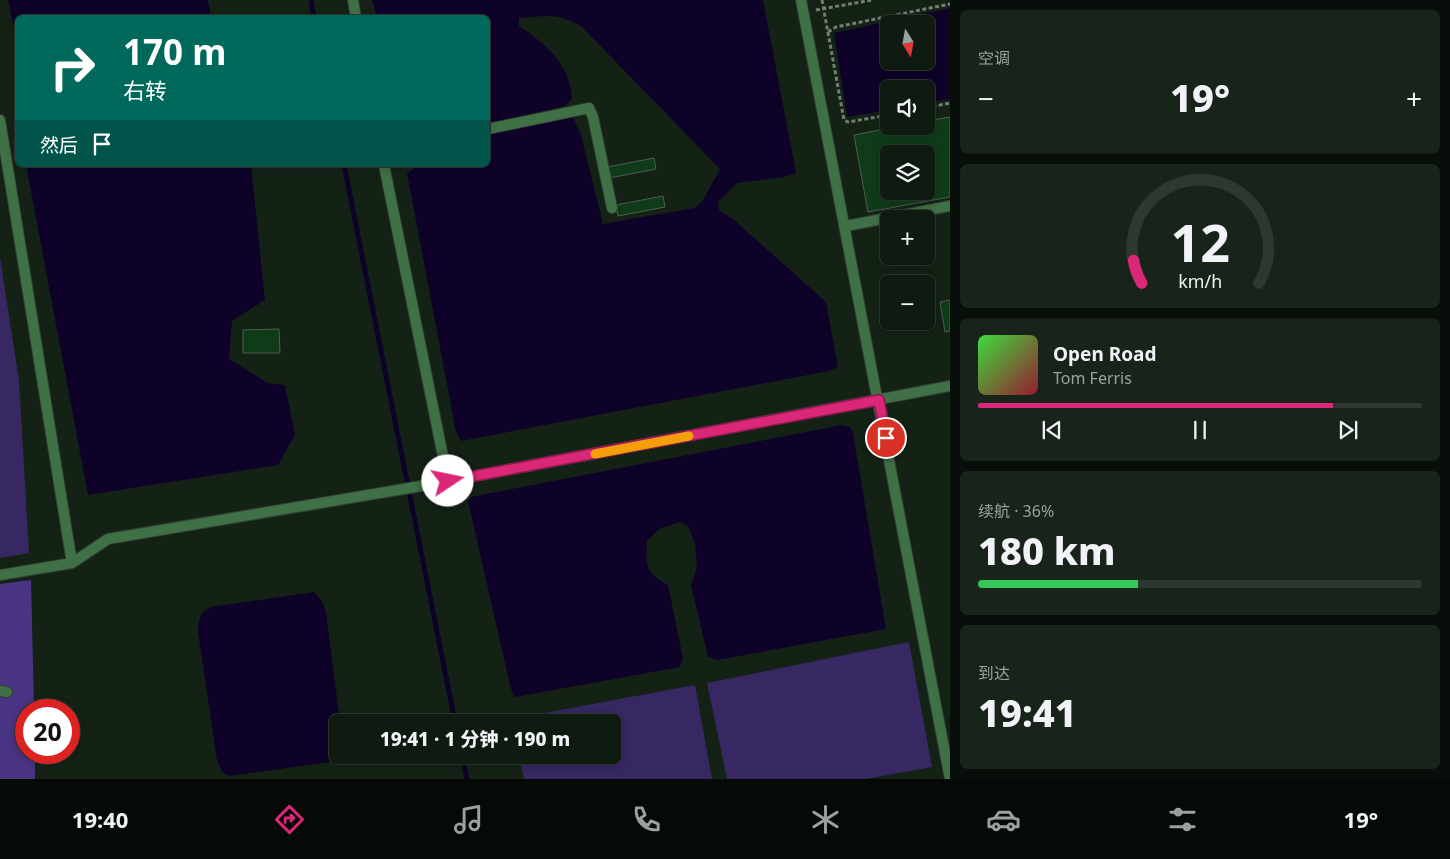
<!DOCTYPE html>
<html lang="zh">
<meta charset="utf-8">
<style>
:root{--surface:#0f1a10;--page:#182319;--text:#f1f3f6;--muted:#9ba19f;--line:#2f3830;--accent:#db2777}
body{margin:0;font-family:"Noto Sans","Noto Sans SC",sans-serif;background:var(--page);color:var(--text);height:100vh;display:flex;flex-direction:column;font-size:19px;white-space:nowrap}
*{box-sizing:border-box;margin:0}
p{font-size:16px;color:var(--muted)}
.icon{flex:none;width:28px;height:28px;fill:none;stroke:currentColor;stroke-width:2;stroke-linecap:round;stroke-linejoin:round}
.map{position:relative;flex:1;overflow:hidden}
.panel{display:flex;flex-direction:column;gap:10px;padding:10px;background:#080e09;width:500px}
.panel>*{flex:none}
.hud{position:absolute;left:15px;top:15px;width:475px;height:152px;border-radius:8px;box-shadow:0 2px 8px #0003,0 0 0 1px var(--line);background:#00695c;color:#fff;overflow:hidden}
.needle{width:32px;rotate:169deg}
.tools{position:absolute;left:880px;top:15px;display:grid;gap:10px}
.tools a{display:grid;place-items:center;width:55px;height:55px;border-radius:8px;background:var(--surface);box-shadow:0 2px 8px #0003,0 0 0 1px var(--line);font-size:25px}
.speed{position:absolute;left:15px;top:699px;display:flex;gap:10px;font-size:25px;font-weight:700;text-align:center}
.speed>*{display:grid;place-content:center;width:65px;height:65px;border-radius:50%;background:var(--surface);box-shadow:0 2px 8px #0003,0 0 0 1px var(--line);line-height:1}
.speed .limit{border:8px solid #d22;background:#fff;color:#111}
.pin{position:absolute;display:grid;place-items:center;width:42px;height:42px;color:#fff;margin:-21px;border:2px solid #fff;border-radius:50%;box-shadow:0 1px 5px #0007}
.me{position:absolute;width:55px;margin:-28px;rotate:79deg;stroke-linejoin:round;filter:drop-shadow(0 0 4px #0008)}
.turn{display:flex;align-items:center;gap:18px;height:105px;padding:0 25px;font-size:22px}
.turn .icon{width:65px;height:65px;stroke-width:2.5}
.turn b{display:block;font-size:35px;line-height:42px}
.then{display:flex;align-items:center;height:48px;padding:0 25px;background:#0003;gap:10px;font-size:19px}
.big{font-size:38px;font-weight:800;line-height:1.1}
.panel .tile{flex:1;display:flex;flex-direction:column;justify-content:center;gap:8px;min-width:0;padding:0 18px;border-radius:8px;background:var(--page)}
.panel .dial{align-items:center;gap:0}
.dial svg{height:130px;overflow:visible;fill:none;stroke:var(--line);stroke-width:7;stroke-linecap:round;text-anchor:middle}
.dial text{fill:var(--text);stroke:none}
.song{display:flex;align-items:center;gap:15px}
.cover{width:60px;height:60px;border-radius:8px;background:linear-gradient(135deg,hsl(120 70% 55%),hsl(350 70% 35%))}
.played{height:5px;border-radius:2px;background:linear-gradient(90deg,var(--accent) 80%,var(--line) 80%)}
.keys{display:flex;justify-content:space-around;direction:ltr}
.heat{display:flex;justify-content:space-between;align-items:center;font-size:28px;direction:ltr}
.charge{height:8px;border-radius:4px;background:linear-gradient(90deg,#34c759 36%,var(--line) 0)}
.trip{position:absolute;left:329px;top:714px;width:292px;height:50px;border-radius:8px;background:var(--surface);box-shadow:0 2px 8px #0003,0 0 0 1px var(--line);font-weight:800;line-height:50px;text-align:center}
.menu{display:flex;height:80px;justify-content:space-around;align-items:center;background:#060a06;color:var(--muted)}
.menu .icon{width:35px;height:35px}
.menu .active{color:var(--accent)}
.menu b{font-size:22px;color:var(--text)}
main{display:flex;flex:1;min-height:0}
.map>svg:first-child{display:block}
.green{fill:#372762}
.forest{fill:#4a3484}
.water{fill:#0f0229;fill-rule:evenodd}
.lines{fill:none;stroke-linecap:round;stroke-linejoin:round}
.stream{stroke:#0f0229;stroke-width:5}
.building{fill:#0f3b18;stroke:#4e5e4f;fill-rule:evenodd}
.lane-casing{stroke:#313f33;stroke-width:12}
.path{stroke:#727e73;stroke-width:3;stroke-dasharray:4 2.5;stroke-linecap:butt}
.lane{stroke:#407046;stroke-width:10}
.route-casing{stroke:#8e194d;stroke-width:12}
.route{stroke:#db2777;stroke-width:9}
.slow{stroke:#f59e0b;stroke-width:9}
</style>
<main>
<div class="map">
<svg width="950" height="779" viewBox="0 0 950 779">
<rect width="100%" height="100%" fill="#142216"/>
<!-- green -->
<path class="green" d="M0,257L19,381L29,553L0,558Z
M909,642L932,767L866,779H727L707,683Z
M695,685L712,779H524L519,755H612V722H513L512,719Z"/>
<!-- forest -->
<path class="forest" d="M31,580L34,710H26V752L35,753V779H0V584Z"/>
<!-- water -->
<path class="water" d="M8,0H208L211,17L18,18L17,44Z
M372,0H763L796,173L784,177L737,183L718,202L719,210L733,219L826,302L838,367L829,371L461,441L456,432L407,173L420,165H488V132L573,117L581,135L603,224L694,208L702,202L720,169L581,26C556,12 546,16 519,18V26C546,44 571,65 572,99L565,106L500,121H488V18L377,17Z
M950,8V99L926,103V89H889V110L847,117L834,33ZM889,24H926V61H889Z
M26,165H251L265,300L232,321L229,359L268,383L285,385L295,435L278,465L88,495Z
M842,425L850,427L853,433L886,629L717,660L708,657L691,585L697,568L695,543L688,526L680,522L659,529L647,541C646,566 645,573 668,585L683,658L680,667L515,697L511,689L468,501L471,497Z
M314,592L322,601L326,612L340,722H338V755H345V760L229,776L222,772L217,760L198,632C199,619 199,613 211,607Z"/>
<g class="lines">
<!-- stream -->
<path class="stream" d="M311,0L314,18
M344,165L455,722
M462,755L467,779"/>
</g>
<!-- building -->
<path class="building" d="M950,117V197L868,212L854,135L900,126H926V121ZM889,154H926V191H889Z
M654,158L656,169L609,178L607,167Z
M663,196L665,207L618,216L616,205Z
M950,300V331L945,332L940,302Z
M279,329L280,353H243V330Z"/>
<g class="lines">
<!-- lane casing -->
<g class="lane-casing">
<path id="lane" d="M353,0L356,18
M801,0L950,779
M0,120L72,563
M488,129L589,108L593,117L612,208
M384,165L448,481
M846,226L950,206
M0,575L72,563L108,539L433,484L950,386
M0,691L7,692"/>
</g>
<!-- path -->
<path class="path" d="M822,0L844,120L848,122L889,115
M816,10L872,0
M828,32L836,27L950,4
M926,108L950,103"/>
<!-- lane -->
<use href="#lane" class="lane"/>
</g>
<g class="lines">
<!-- route casing -->
<g class="route-casing">
<path id="route" d="M448,481L879,400L886,438"/>
</g>
<!-- route -->
<use href="#route" class="route"/>
<!-- slow -->
<path class="slow" d="M595,454L689,436"/>
</g>
</svg>
<div class="tools">
<a><svg class="needle" viewBox="-14 -14 28 28"><path d="M0-13l5 13h-10z" fill="#e53935"/><path d="M0 13l5-13h-10z" fill="#9ba19f"/></svg></a>
<a><svg class="icon" aria-label="sound" viewBox="0 0 24 24"><path d="M4 9h4l5-4v14l-5-4H4zM17 9q2 3 0 6"/></svg></a>
<a><svg class="icon" aria-label="layers" viewBox="0 0 24 24"><path d="M12 4l9 5-9 5-9-5zM3 14l9 5 9-5"/></svg></a>
<a>+</a>
<a>−</a>
</div>
<div class="speed"><div class="limit">20</div></div>
<div class="pin" style="left:886px;top:438px;background:#d93025"><svg class="icon" aria-label="arrive" viewBox="0 0 24 24"><path d="M6 21V4h12l-3 4 3 4H6"/></svg></div>
<svg class="me" style="left:448px;top:481px" viewBox="-20 -20 40 40"><circle r="19" fill="#fff"/><path d="M0-13L10 11 0 6-10 11z" fill="#db2777"/></svg>
<div class="trip">19:41 · 1 分钟 · 190 m</div>
<div class="hud">
<div class="turn"><svg class="icon" aria-label="right" viewBox="0 0 24 24"><path d="M7 20v-9h11M14 6l5 5-5 5"/></svg><div><b>170 m</b>右转</div></div>
<div class="then">然后<svg class="icon" aria-label="arrive" viewBox="0 0 24 24"><path d="M6 21V4h12l-3 4 3 4H6"/></svg></div>
</div>
</div>
<section class="panel">
<div class="tile"><p>空调</p>
<div class="heat"><a>−</a><b class="big">19°</b><a>+</a></div>
</div>
<div class="tile dial"><svg viewBox="0 0 100 80">
<path d="M14 69A42 42 0 1 1 86 69"/>
<path d="M14 69A42 42 0 0 1 9 55" stroke="#db2777"/>
<text x="50" y="56" font-size="32" font-weight="700">12</text>
<text x="50" y="72" font-size="11">km/h</text>
</svg></div>
<div class="tile">
<div class="song"><i class="cover"></i><div><b>Open Road</b><p>Tom Ferris</p></div></div>
<div class="played"></div>
<div class="keys"><svg class="icon" aria-label="previous" viewBox="0 0 24 24"><path d="M18 5L8 12l10 7zM5 5v14"/></svg><svg class="icon" aria-label="pause" viewBox="0 0 24 24"><path d="M8 5v14M16 5v14"/></svg><svg class="icon" aria-label="next" viewBox="0 0 24 24"><path d="M6 5l10 7-10 7zM19 5v14"/></svg></div>
</div>
<div class="tile"><p>续航 · 36%</p><b class="big">180 km</b><div class="charge"></div></div>
<div class="tile"><p>到达</p><b class="big">19:41</b></div>
</section>
</main>
<nav class="menu">
<b>19:40</b>
<svg class="icon active" aria-label="directions" viewBox="0 0 24 24"><path d="M12 3l9 9-9 9-9-9zM9 14v-3h6M13 9l2 2-2 2"/></svg>
<svg class="icon" aria-label="music" viewBox="0 0 24 24"><path d="M9 18V5l10-2v13"/><circle cx="6" cy="18" r="3"/><circle cx="16" cy="16" r="3"/></svg>
<svg class="icon" aria-label="phone" viewBox="0 0 24 24"><path d="M5 4h4l2 5-3 2q2 4 5 5l2-3 5 2v4C11 20 4 13 5 4z"/></svg>
<svg class="icon" aria-label="climate" viewBox="0 0 24 24"><path d="M12 3v18M4 7l16 10M4 17L20 7"/></svg>
<svg class="icon" aria-label="car" viewBox="0 0 24 24"><path d="M5 17H2v-5l4-1 3-4h7l3 4 3 1v5h-3M9 17h6M6 11h13"/><circle cx="7" cy="17" r="2"/><circle cx="17" cy="17" r="2"/></svg>
<svg class="icon" aria-label="filters" viewBox="0 0 24 24"><path d="M4 7h16M4 17h16"/><circle cx="9" cy="7" r="2"/><circle cx="15" cy="17" r="2"/></svg>
<b>19°</b>
</nav>
